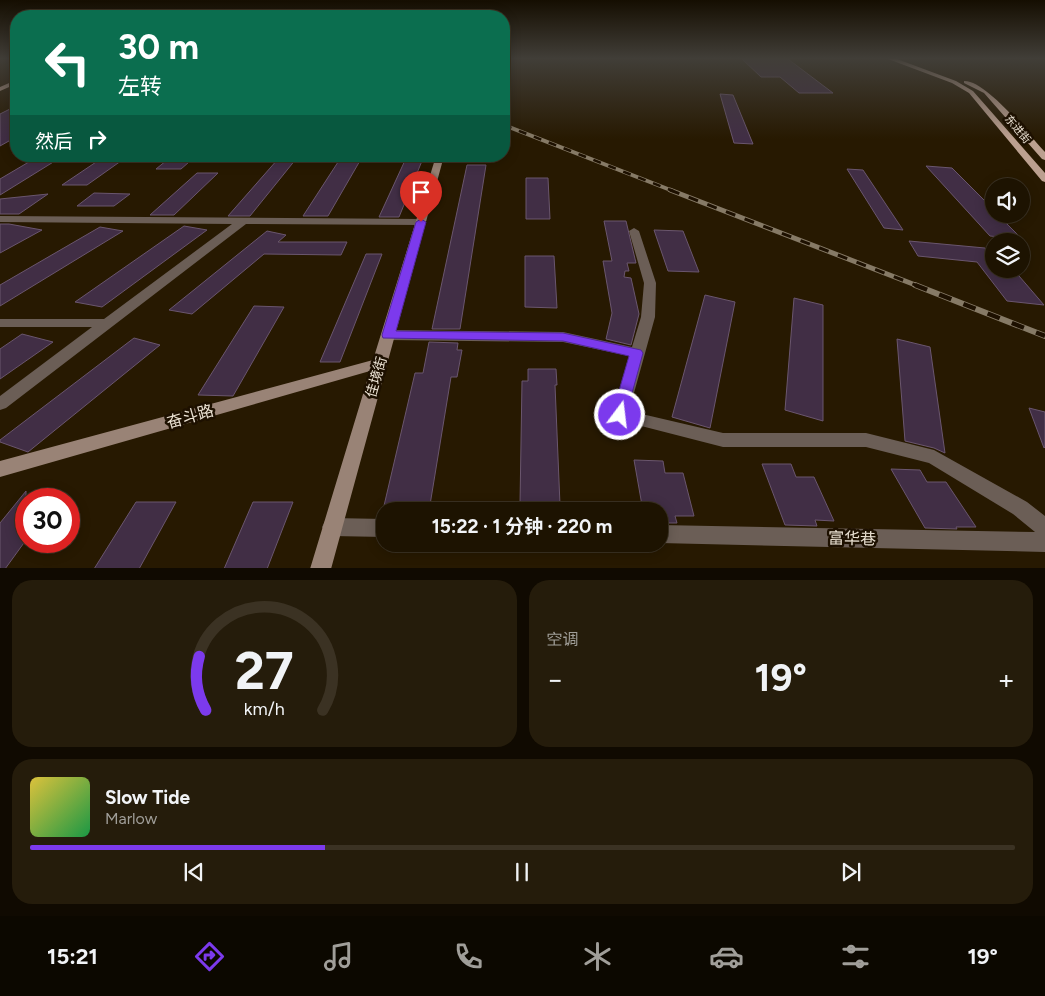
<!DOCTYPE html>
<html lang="zh">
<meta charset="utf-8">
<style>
:root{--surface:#1d1301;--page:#251c0b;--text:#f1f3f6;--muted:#a09e99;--line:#3b3223;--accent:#7c3aed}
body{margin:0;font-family:Figtree,"Noto Sans SC",sans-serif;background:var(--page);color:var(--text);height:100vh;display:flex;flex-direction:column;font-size:19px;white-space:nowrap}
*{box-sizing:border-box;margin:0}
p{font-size:16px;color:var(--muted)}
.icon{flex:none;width:28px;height:28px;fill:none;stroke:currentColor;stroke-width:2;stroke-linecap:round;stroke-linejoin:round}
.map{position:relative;height:568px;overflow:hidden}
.details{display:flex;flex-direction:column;gap:12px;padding:12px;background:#100a01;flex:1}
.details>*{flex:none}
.top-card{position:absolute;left:10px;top:10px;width:500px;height:152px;border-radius:20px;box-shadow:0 2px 12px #0003,0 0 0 1px var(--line);background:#0b6e4f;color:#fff;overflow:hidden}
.fabs{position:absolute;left:985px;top:178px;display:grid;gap:10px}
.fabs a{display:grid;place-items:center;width:45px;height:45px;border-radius:50%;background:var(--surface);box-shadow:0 2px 12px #0003,0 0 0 1px var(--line);font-size:25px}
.speed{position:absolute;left:15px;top:488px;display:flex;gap:10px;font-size:25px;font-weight:700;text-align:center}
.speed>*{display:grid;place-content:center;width:65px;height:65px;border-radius:50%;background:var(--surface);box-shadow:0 2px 12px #0003,0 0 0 1px var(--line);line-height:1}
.speed .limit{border:8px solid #d22;background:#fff;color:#111}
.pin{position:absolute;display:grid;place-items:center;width:42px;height:42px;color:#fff;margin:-51px -21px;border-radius:50% 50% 50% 0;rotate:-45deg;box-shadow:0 0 5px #0007}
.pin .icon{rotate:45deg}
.me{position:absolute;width:55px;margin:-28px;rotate:15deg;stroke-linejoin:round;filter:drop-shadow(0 0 4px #0008)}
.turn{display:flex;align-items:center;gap:18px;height:105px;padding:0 25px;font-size:22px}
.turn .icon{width:65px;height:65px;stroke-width:2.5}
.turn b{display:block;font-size:35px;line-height:42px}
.then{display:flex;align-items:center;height:48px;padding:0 25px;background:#0003;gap:10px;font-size:19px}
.big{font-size:38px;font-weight:700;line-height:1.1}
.details .tile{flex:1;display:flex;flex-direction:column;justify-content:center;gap:8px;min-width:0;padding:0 18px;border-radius:20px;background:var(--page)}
.details .dial{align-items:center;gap:0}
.dial svg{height:130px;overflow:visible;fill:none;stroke:var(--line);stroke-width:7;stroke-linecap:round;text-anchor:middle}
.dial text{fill:var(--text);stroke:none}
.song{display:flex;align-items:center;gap:15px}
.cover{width:60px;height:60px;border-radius:8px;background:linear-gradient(135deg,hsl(50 70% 55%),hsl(140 70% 35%))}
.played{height:5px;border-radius:2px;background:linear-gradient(90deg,var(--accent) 30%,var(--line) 30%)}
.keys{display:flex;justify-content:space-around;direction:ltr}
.heat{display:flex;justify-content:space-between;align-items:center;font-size:28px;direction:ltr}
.details .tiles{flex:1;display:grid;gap:12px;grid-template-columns:1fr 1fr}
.tile:last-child{grid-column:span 2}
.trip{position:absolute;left:376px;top:502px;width:292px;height:50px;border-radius:20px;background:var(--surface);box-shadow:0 2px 12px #0003,0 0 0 1px var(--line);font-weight:700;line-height:50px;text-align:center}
.tab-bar{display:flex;height:80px;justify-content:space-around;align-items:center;background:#0c0800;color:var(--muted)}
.tab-bar .icon{width:35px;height:35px}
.tab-bar .current{color:var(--accent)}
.tab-bar b{font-size:22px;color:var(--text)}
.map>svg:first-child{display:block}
.building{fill:#412e45;stroke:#6a566e}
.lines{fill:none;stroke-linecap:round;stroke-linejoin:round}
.street{fill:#6b5e56;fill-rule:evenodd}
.secondary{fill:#998376;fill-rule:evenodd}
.primary{fill:#bca090;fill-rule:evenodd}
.rail-far2-casing{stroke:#867a66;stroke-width:4}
.rail-far1-casing{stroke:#867a66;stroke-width:5}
.rail-casing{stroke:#867a66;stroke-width:6}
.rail-far2{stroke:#1d1000;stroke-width:2.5;stroke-dasharray:8;stroke-linecap:butt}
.rail-far1{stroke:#1d1000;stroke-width:3;stroke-dasharray:10;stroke-linecap:butt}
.rail{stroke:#1d1000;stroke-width:4.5;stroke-dasharray:13;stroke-linecap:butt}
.route{fill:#7c3aed;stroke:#51269a}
.labels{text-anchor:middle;stroke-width:5;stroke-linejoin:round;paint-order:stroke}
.far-street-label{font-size:11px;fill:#ebe2d3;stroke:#1d1000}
.street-label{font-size:14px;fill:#ebe2d3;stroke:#1d1000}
.near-street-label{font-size:16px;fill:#ebe2d3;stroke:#1d1000}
</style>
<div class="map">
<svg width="1045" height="569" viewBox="0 0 1045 569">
<rect width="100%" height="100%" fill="#271901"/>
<!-- building -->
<path class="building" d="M742,59H788L833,93H799L780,77H761Z
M720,94L733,95L753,144L734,143Z
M16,106V137L0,146V114Z
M39,156H63L0,195V179Z
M105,156H128L87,185H62Z
M172,156H196L181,169H156Z
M407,156H424L399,217H379Z
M278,159H296L250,216H228Z
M340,159H361L328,216H303Z
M467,165H486L460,329H432Z
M926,166L952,168L994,210V214H997L1022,239L990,236Z
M847,169L863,170L903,230L884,228Z
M197,173H218L174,215H150Z
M526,178H548L550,219H526Z
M94,193L130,194L114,206H77Z
M48,194L19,214H0V199Z
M604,221H626L636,263H627L629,271H625L624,277L631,278L639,314L631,345L606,339L612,313L603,261H612Z
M0,224H9L42,230L0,253Z
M184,226L207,230L102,307L75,302Z
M100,227L123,231L0,306V285Z
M654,230L683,231L699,272L668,271Z
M267,231L286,235L278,242H347L341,255L264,254L192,314L169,310Z
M909,241L985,248L994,258V269H1013L1044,305L1007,301L977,262L918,256Z
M366,254H382L340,362H320Z
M525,256H554L557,308L525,307Z
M705,295L735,302L710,428L672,417Z
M794,298L823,305V421L785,410Z
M254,306L284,307L233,396L198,395Z
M22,334L53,342L0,379V349Z
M134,338L160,345L28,452L0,442V440Z
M897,339L930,347L945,453L934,448L905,441Z
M429,342L458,343L457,350H462L457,377H451L429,511L383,510L415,373H423Z
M528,369H556L557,385H555L560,505L520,504L522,381H528Z
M1029,408L1045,412V447L1044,448Z
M634,460L663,461L665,473H683L694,516H675L677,523H660V511H643Z
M762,464H791L796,477H814L834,521L815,520L817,526L785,525Z
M891,469L920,470L927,482H946L976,527H956L957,529L925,528Z
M26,491V540L5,569H0V523Z
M136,502H176L139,569H94Z
M253,502H293L267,569H224Z"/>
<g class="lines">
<!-- street -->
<path class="street" d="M0,216L421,219L426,222L421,225L246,224L6,408L0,410V396L92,327H0V319H104L232,224L0,222Z
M634,228L639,231L656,283L655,317L629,411L723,433H866L934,450L1027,502L1045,516V552L660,543V525L1035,532L1013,514L929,463L866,447H723L614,419L612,415L629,356L563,342L388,340L383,338L381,335L383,332L388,330L563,332L632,347L641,317L644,283L629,231Z
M332,518L385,519V537L332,536L325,533L322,527L325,521Z"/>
<!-- secondary -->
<path class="secondary" d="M436,156H444L331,569H310L370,371L0,477V461L373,360Z"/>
<!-- primary -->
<path class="primary" d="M888,59H897L956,81L973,91L1045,173V182L1042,181L969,93L952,83Z
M16,80V84L0,91V87Z
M964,81C986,80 1029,135 1045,152V160L1042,159L984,93L964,83Z"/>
<!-- rail-far2 casing -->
<g class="rail-far2-casing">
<path id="rail-far2" d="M504,125L673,191"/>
</g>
<!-- rail-far1 casing -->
<g class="rail-far1-casing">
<path id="rail-far1" d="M670,190L918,286"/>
</g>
<!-- rail casing -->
<g class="rail-casing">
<path id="rail" d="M915,285L1045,336"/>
</g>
<!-- rail-far2 -->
<use href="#rail-far2" class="rail-far2"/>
<!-- rail-far1 -->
<use href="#rail-far1" class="rail-far1"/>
<!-- rail -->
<use href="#rail" class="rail"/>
</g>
<!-- sky -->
<linearGradient id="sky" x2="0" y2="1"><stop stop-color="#150e01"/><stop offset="0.42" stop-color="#413e38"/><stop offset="1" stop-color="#413e38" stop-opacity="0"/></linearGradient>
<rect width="1045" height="139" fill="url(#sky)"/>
<!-- route -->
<path class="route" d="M421,219L426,222L396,331L563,333L641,350L643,353L625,419L620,421L615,419L612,415L629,356L563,341L383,338L382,335L416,222Z"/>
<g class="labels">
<!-- far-street labels -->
<g class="far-street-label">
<text transform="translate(1018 129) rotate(50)" y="4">东进街</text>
</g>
<!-- street labels -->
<g class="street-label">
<text transform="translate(376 377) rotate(-74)" y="5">佳境街</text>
</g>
<!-- near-street labels -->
<g class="near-street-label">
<text transform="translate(190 416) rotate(-16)" y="6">奋斗路</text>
<text transform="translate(852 538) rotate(1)" y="6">富华巷</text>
</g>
</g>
</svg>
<div class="fabs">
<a><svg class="icon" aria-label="sound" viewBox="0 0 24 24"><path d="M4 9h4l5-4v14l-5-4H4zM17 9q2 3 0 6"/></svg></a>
<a><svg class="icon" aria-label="layers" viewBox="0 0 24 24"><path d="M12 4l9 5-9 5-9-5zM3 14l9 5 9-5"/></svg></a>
</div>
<div class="speed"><div class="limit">30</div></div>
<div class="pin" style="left:421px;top:222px;background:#d93025"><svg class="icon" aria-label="arrive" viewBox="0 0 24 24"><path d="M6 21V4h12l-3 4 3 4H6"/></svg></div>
<svg class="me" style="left:620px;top:415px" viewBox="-20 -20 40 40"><circle r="17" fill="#7c3aed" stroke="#fff" stroke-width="3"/><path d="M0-11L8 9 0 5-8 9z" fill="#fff"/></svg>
<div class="trip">15:22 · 1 分钟 · 220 m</div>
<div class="top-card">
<div class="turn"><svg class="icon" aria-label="left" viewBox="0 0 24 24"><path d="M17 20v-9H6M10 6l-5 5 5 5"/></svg><div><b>30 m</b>左转</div></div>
<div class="then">然后<svg class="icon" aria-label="right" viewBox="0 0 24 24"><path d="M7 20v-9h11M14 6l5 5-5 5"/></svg></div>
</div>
</div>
<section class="details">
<div class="tiles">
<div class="tile dial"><svg viewBox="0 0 100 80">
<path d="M14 69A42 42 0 1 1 86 69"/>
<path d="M14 69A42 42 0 0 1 10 36" stroke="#7c3aed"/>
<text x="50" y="56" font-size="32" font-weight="700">27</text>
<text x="50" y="72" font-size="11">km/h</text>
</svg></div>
<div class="tile"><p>空调</p>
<div class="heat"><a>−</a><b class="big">19°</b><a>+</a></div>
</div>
<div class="tile">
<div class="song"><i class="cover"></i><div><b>Slow Tide</b><p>Marlow</p></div></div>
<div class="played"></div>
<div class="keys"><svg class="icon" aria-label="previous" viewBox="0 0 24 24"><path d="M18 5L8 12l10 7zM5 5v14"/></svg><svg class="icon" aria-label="pause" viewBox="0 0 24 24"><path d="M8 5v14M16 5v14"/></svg><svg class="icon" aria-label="next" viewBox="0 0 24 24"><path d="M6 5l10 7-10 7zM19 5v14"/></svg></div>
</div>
</div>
</section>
<nav class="tab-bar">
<b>15:21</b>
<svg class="icon current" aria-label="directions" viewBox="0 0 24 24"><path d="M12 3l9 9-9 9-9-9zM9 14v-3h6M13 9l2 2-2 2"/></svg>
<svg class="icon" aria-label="music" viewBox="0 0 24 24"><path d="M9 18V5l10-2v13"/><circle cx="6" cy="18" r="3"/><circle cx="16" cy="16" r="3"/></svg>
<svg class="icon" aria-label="phone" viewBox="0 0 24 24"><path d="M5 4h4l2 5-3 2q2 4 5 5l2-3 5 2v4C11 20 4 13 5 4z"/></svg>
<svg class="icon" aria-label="climate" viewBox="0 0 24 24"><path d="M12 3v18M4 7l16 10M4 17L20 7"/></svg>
<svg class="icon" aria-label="car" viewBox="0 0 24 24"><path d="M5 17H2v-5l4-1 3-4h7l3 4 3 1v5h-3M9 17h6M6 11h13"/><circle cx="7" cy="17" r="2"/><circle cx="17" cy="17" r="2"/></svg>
<svg class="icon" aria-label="filters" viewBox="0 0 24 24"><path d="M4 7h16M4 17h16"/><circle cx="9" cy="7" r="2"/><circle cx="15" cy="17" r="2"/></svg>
<b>19°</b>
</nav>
